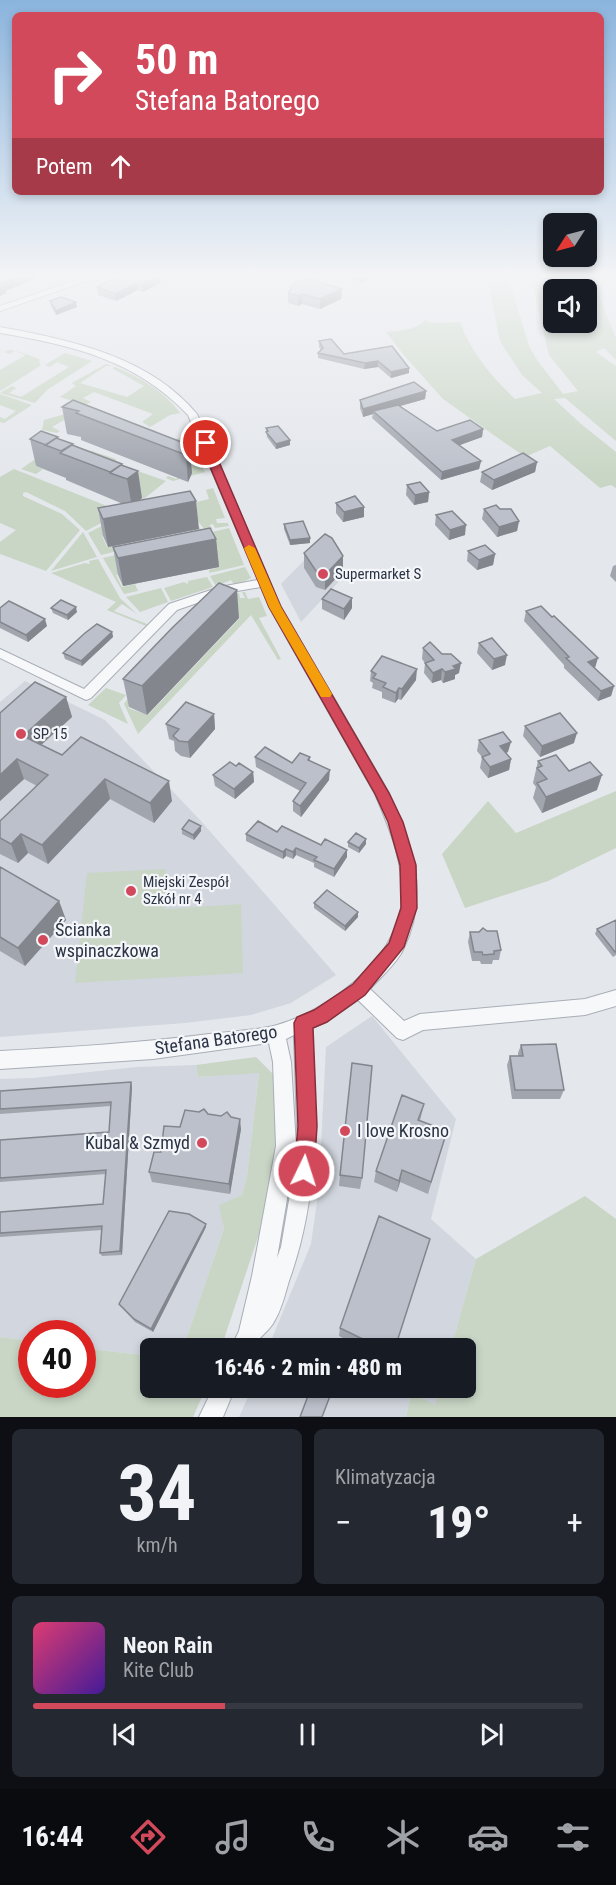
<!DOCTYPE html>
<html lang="pl">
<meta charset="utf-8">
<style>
:root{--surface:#171b24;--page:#242831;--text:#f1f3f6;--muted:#9ea1a6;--line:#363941;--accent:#d1495b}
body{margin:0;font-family:"Roboto Condensed",sans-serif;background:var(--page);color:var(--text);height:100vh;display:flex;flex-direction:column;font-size:22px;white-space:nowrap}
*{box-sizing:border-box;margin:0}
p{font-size:20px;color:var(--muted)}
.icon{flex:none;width:33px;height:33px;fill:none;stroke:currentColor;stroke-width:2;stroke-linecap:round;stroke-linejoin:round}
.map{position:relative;height:1417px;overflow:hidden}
.side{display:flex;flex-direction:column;gap:12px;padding:12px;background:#0d0f14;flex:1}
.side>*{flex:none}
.top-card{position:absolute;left:12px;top:12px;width:592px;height:183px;border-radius:9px;box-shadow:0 3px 9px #0003;background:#d1495b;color:#fff;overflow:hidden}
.needle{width:39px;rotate:234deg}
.fabs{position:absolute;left:543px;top:213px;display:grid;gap:12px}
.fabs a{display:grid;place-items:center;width:54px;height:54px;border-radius:9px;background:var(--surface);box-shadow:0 3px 9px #0003;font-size:30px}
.speed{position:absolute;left:18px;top:1320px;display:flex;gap:12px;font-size:30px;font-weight:700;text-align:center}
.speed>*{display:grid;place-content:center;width:78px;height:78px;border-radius:50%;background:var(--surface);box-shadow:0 3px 9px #0003;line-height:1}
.speed .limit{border:9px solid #d22;background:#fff;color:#111}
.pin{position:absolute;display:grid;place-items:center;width:51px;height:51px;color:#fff;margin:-26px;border:3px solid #fff;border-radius:50%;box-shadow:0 2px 6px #0007}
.me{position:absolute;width:66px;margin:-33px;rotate:4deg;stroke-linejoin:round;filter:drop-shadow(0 0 4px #0008)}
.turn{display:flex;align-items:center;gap:21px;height:126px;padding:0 24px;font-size:27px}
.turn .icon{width:78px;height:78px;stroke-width:2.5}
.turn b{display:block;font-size:42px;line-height:51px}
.then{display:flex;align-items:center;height:57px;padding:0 24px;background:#0003;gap:12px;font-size:22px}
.big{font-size:45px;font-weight:800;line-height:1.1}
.side .widget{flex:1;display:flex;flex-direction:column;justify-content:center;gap:9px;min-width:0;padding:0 21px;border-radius:9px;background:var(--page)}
.side .dial{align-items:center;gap:0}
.dial b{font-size:78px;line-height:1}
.song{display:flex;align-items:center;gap:18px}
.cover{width:72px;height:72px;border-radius:9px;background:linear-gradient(135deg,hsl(340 70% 55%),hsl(260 70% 35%))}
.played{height:6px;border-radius:3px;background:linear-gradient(90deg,var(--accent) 35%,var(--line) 35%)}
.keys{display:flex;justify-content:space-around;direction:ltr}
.heat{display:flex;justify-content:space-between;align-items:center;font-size:33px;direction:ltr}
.side .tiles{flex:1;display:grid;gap:12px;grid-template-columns:1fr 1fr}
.widget:last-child{grid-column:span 2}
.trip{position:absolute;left:140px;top:1338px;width:336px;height:60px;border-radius:9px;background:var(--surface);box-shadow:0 3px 9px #0003;font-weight:800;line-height:60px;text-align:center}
.tab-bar{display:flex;height:96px;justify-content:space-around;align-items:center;background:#090b0e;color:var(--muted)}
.tab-bar .icon{width:42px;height:42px}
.tab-bar .active{color:var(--accent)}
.tab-bar b{font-size:27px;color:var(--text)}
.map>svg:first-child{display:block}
.built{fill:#d2d6de}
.green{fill:#c9d6c5;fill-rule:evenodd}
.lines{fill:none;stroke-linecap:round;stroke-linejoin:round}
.minor-casing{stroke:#a9aeb7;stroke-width:2}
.minor{fill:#f7f8fa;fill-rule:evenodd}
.wall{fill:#a1a5ae}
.shaded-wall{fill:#83868d}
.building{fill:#bbc0ca;stroke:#83868d;stroke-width:1.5}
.route{fill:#d1495b;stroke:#882f3b;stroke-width:1.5}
.slow{fill:#f59e0b}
.poi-dot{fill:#d1495b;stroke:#f4f6f9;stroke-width:2}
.labels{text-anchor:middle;stroke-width:4.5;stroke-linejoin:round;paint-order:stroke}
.poi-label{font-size:15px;fill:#2b3445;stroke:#f4f6f9;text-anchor:start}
.near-poi-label{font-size:18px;fill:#2b3445;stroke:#f4f6f9;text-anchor:start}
.near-street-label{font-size:18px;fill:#2b3445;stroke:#f4f6f9}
</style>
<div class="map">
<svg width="616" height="1417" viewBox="0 0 616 1417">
<rect width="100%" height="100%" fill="#e4e7ec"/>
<!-- built -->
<path class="built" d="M324,540L347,573L301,622L281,584Z
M25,681L105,720L200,820L336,975L291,1003L251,1015L185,1023L0,1037V702Z
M372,1016L456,1119L431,1219L476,1259L451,1348H268L311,1244L319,1187L326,1047Z
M196,1065L198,1077L259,1072L247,1176L242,1195L220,1205L224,1229L183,1348H150V1356L83,1348L82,1334H32L31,1341L0,1337V1079L33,1078L137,1067Z
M252,1388H440L435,1406L411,1393L406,1417H239Z"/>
<!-- green -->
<path class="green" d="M487,276L509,280L529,346L537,360L563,394L578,391L549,355L531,278H552L557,289L589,283L587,276H591L616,338V360L604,348L596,352L616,366V441L565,398L554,399L581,424L616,452V488L611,485L600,488L550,446L525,457L443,399L403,354L386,332C400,330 415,331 425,320L432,323L460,322C471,353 492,377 515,399L542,393L522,375L500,341ZM554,290H586V322H554Z
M9,350C20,351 29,355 39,359L40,366L0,391V370L26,355L15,351L9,354L4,352Z
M65,353L92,361L47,390L35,403L0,393L12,386L16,388L9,393L21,397L69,367L57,362L50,367L45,365Z
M106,364L111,366H106L80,383L127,397L144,386L112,368L115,367C140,377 164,391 180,413L170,415L150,427L142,422L153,414L94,392L83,398L91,402L85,405L60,397L76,386L72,383Z
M0,394L32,405L4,423L0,422V417L5,419L16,411L0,405Z
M87,408L156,431L150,435L165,443L186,436L185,433L190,430C197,444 195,460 205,472L173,481L166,478L168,476L176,479L187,471L79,425L64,420L52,427L60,431L57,433L42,430L44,420Z
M83,450L92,451L116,459L115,463L166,481L139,503L143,498L47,458L35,466L43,469L36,474L21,469L34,460Z
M14,469L122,512L86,531L65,511L26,492L23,493V496L62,514L80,530L46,571L0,554V542L16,530L0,523V477Z
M213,488L225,518L216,519L217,523H228L229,526L215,528L213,524L209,525L213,529L205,530L185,505L209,499L206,490Z
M127,513L191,515L202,531L190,533V531L199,529L193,518L102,536L107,547L119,545L122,550L101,555L88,533Z
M229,528L244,565L209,573V570L219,567L213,555L116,575L122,587L135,584L138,591L124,594L103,558Z
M83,532L97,557L51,571Z
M98,559L120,598L137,614L122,604L114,611L147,624L146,626L107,610L116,602L51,573L85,563L90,564L89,561Z
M245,567L251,578L235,586L231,580L216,586L210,576Z
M207,577L213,587L171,601L164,588L184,582L188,584V581Z
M161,588L168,602L140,612L126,597Z
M242,592H245L248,599L259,597L267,616L259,618L281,659L278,660L251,615L138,734L124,704L129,697L135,699L128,708L148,715L240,618L221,611L228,595L239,593L240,598H245Z
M106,688L126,695L119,703L128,724L88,705Z
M616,791V848L548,881L465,908L442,854L488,801L516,833Z
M166,869L165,909L241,904L243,973L75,983L87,873Z
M256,1057L273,1074L277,1086L279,1118L269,1204L221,1348H183L224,1229L219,1205L242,1195L247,1176L259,1073L198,1077L196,1065Z
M585,1196L616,1219V1417H406L411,1393L435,1405L440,1388H465V1348H451L476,1259Z
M0,1337L31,1341L32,1384H82L83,1348L150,1356V1388H206L193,1417H0Z"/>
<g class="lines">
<!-- minor casing -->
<g class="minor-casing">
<path id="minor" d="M89,276H101L0,311V306Z
M0,327C70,340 149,356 197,414L281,607L389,793C413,844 430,896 403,950C396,964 381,977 370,989L404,1021L420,1014L585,999L616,990V1006L585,1015L423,1030L403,1040L397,1038L358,1000L326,1022L312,1028C316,1118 320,1194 289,1281C285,1294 282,1308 275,1320C270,1331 258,1337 253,1348H231L239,1331L252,1276L276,1146L273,1062L269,1043L153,1059L0,1069V1051C70,1047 140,1043 209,1034C231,1031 256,1031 277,1025C328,1010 391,964 401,908C407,870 390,829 375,794L269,607L261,587L226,593L177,610L91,698L86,700L0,658V649L84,689L169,604L220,587L258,580L188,415C136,360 72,345 0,333ZM294,1035L297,1126L294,1171L281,1247L277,1258L296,1146L291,1062L286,1039Z
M213,1388H235L223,1417H199Z"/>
</g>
<!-- minor -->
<use href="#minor" class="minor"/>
</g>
<!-- wall -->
<path class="wall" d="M119,276L161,282L143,292L138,290L116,301L98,295L97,287Z
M343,276H374L362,283Z
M342,289L341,299L320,309L302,304L298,306L288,303V293Z
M50,301L77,307L56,315L51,306Z
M319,341L344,354L409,368V373L391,378L378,367L364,369L318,358V353L321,350L319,347Z
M426,391L425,399L400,406L437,431L483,429L482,437L459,445L481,461L479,469L441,480L372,418L373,414L363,417L360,408V400Z
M73,400L189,445L192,473L188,482L81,440V437L67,434L62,407Z
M266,428L290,445L276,449L267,437Z
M58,437V439L73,444V445L122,465L142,498L140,500L199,529L108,547L103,536L98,508L123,504L66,480V478L36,466L30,439Z
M537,462L535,472L492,490L480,482L482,472Z
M407,485L429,492L428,502L414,505L406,495Z
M336,503L364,517L343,522L336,513Z
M484,509L519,521L517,531L497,537L482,519Z
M436,515L465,535L449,540L435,525Z
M284,524L310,543L290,545L284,529Z
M216,539L219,567L123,586L118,575L113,547Z
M468,551L495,554L493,565L477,570L467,561Z
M304,553L343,556V571L325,590L316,587L304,568Z
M616,565V582L610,576L613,566Z
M322,599L352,608L344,620L322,609Z
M0,608L47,626L28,642L0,628Z
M51,608L77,612L68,620L53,613Z
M526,611L595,668L614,686L611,696L598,701L564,668V665L524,621Z
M239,618L147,715L129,707L123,679Z
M112,632L113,637L82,666L65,659L63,653Z
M479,643L505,665L492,670L477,653Z
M423,648L459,673L455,675V679L443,683L441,680L432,683L424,673L425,663L422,659Z
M371,671L416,680L401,700L398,699L395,703L382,698V692L372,688L373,683L370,681Z
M66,697L72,717L41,745L62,755L172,801L154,823L110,799L48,864L28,853L18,863L0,854V821L37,786L24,779L0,801V713Z
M214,714L215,729L190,758L181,756L175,751L174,741L169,739L166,724Z
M525,726L574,743L540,757L523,736Z
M479,740L508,752L506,753L511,759L509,770L488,778L480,768L482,757L477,751Z
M255,757L292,763L310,757V761L329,780L301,817L293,811V801L300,791L256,767Z
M538,761L569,771L597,790L542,813L533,798L536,787L533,783Z
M236,766L253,772L254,782L235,799L215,786L213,775Z
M201,826V831L194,840L182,834V829Z
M277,832L347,857L334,877L314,867V863L296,855L293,859L286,856L283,859L246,841V834Z
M366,839V844L359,853L348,847V842Z
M0,867L59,901L66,920L25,966L0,951Z
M314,903L358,912V917L345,931L314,908Z
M616,920V955L613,957L595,934L597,929Z
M470,932L501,950L499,960H493L492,964H481L480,961H472L468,942Z
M521,1045L564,1090L560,1099H512L507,1065L510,1056H518V1053Z
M131,1082L132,1087L122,1255L102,1256L100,1253L102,1230L0,1237V1212L103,1204L106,1174L0,1182V1140L109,1132L111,1106L0,1114V1091Z
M424,1104L420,1121L447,1131L428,1194L400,1182L397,1192L374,1182L376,1171Z
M208,1114L241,1129L230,1194L152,1182L149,1172L161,1152L180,1127Z
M340,1175L362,1178L360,1189L339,1186Z
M206,1227L153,1332L135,1322L119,1304Z
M340,1328L396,1348H363L339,1336Z"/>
<!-- shaded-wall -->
<path class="shaded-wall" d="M22,276H41L6,291L7,293L0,296V288L2,284Z
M158,276H161V282L143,292L142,284Z
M363,276H374L362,283Z
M137,283L138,290L116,301L115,294Z
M342,289L341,299L320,309V299Z
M302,294V304L298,306V296Z
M76,302L77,307L56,315V311Z
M378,361V367L364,369L365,363Z
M409,368V373L391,378V372Z
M426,391L425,399L375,413L373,411V414L363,417V409Z
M483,429L482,437L452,448V440Z
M290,440V445L276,449V444Z
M189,445L192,473L188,482L186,455Z
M481,461L479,469L441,480L442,472Z
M537,462L535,472L492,490L494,480Z
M138,471L142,498L132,507L127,479Z
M429,492L428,502L414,505L415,495Z
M196,501L199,529L108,547L103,519Z
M364,507V517L343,522L344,512Z
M519,521L517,531L497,537L499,527Z
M466,525L465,535L449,540L450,530Z
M310,538V543L290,545V540Z
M216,539L219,567L123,586L118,558Z
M495,554L493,565L477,570L479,560Z
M343,556V571L325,590V575Z
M237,590L239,618L147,715L142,686Z
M352,598V608L344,620V609Z
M76,607L77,612L68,620L67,615Z
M45,619L47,626L28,642L26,635Z
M112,632L113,637L82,666L81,661Z
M507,655L505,665L492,670L494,659Z
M598,658L595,668L588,662Z
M461,663L459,673L455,675V679L443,683L445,672L453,666Z
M417,669L416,680L401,700L402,689Z
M442,669L441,680L432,683L433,673Z
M614,686L611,696L598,701L601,691Z
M399,688L398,699L395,703L396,693Z
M66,697L72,717L29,756L23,736Z
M214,714L215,729L190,758L188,742Z
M577,733L574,743L540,757L542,746Z
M511,742L508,752L498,756L500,746Z
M17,759L24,779L0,801V775Z
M511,759L509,770L488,778L490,767Z
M330,770L329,780L301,817L300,806Z
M253,772L254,782L235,799L234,789Z
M602,775L597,790L542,813L546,797Z
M105,779L110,799L48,864L42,845Z
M169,781L172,801L154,823L150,803Z
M201,826V831L194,840L193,835Z
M21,834L28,853L18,863L11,844Z
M366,839V844L359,853V848Z
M296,848V855L293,859V852Z
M286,849V856L283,859V852Z
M347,850V857L334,877V869Z
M59,901L66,920L25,966L18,948Z
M358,912V917L345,931V926Z
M131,1082L132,1087L122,1255L120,1251Z
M240,1119L241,1129L230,1194L229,1184Z
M402,1170L400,1182L397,1192L399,1181Z
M206,1224V1227L153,1332L151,1329Z"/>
<!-- building -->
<path class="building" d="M0,276H22L2,284L5,286L0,288Z
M119,276H158L142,284L137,283L115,294L97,287Z
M299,276H301L342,289L320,299L302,294L298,296L288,293Z
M61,297L76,302L56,311L50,301Z
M331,339L344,354L392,346L409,368L391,372L378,361L365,363L318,353L323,348L319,341Z
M414,382L426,391L363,409L360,400Z
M73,400L189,445L186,455L76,413L79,411L62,407Z
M398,405L437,431L470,420L483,429L452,440L481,461L442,472L373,411Z
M278,426L290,440L276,444L266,432L268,431L266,428Z
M41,431L58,437L46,445L30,439Z
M56,438L73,444L61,451L45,445Z
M72,445L122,464L110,472L60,453Z
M523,453L537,462L494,480L482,472Z
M121,465L138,471L127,479L110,473Z
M420,482L429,492L415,495L407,485Z
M190,491L196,501L103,519L98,508Z
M355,496L364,507L344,512L336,503Z
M496,505L500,509H511L519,521L499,527L484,509Z
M452,511L466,525L450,530L436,515Z
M303,521L310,538L290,540L284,524Z
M210,528L216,539L118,558L113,547Z
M325,534L332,538L343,556L325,575L316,571L304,553Z
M485,545L495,554L479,560L468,551Z
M219,583L237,590L142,686L123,679L172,628Z
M331,589L352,598L344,609L322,599Z
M61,600L76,607L67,615L51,608Z
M9,601L45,619L26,635L0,622V608Z
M541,606L552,617L554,616L598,658L588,662L614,686L601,691L566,658L569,657L526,611Z
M97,624L112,632L81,661L63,653L85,633Z
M492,638L507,655L494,659L479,643Z
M430,642L442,654H451L461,663L453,666L456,669L445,672L442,669L433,673L425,663L434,660L423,648Z
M382,656L417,669L402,689L399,688L396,693L383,687L386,683L373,678L376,674L371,671Z
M35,682L66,697L23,736L62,755L81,737L169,781L150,803L105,779L42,845L21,834L11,844L0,838V821L48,775L17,759L0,775V713Z
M186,702L214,714L188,742L179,741L173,736L179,729L166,724Z
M560,713L577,733L542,746L525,726Z
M503,732L511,742L500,746L511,759L490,767L482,757L490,754L479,740Z
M265,747L292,763L300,753L310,757L308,760L330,770L300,806L293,801L306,783L255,757Z
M556,755L569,771L590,762L602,775L546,797L537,783L547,779L537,768L542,766L538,761Z
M230,762L236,766L239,763L253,772L234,789L213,775Z
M189,820L201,826L193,835L182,829Z
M258,821L277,832L282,826L321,845L325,839L347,850L334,869L314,860L317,857L296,848L293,852L286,849L283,852L246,834Z
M356,833L366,839L359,848L348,842Z
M0,867L59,901L18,948L0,937Z
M327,890L358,912L345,926L314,903Z
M616,920V952H615L597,929Z
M483,928L487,931H497L501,950L494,951V954L483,955L482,952H474L470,932H479Z
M556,1044L564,1090H515L510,1056H523L521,1045Z
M352,1063L372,1066L362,1178L340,1175Z
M131,1082L120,1251L100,1253L102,1226L0,1233V1212L103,1204L106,1170L0,1178V1140L109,1132L111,1102L0,1109V1091Z
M402,1095L424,1104L418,1120L447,1131L431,1182L402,1170L399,1181L376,1171Z
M204,1109L208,1114L221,1116L227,1112L231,1117L240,1119L229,1184L149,1172L154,1152H161L164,1126L180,1127L185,1110L199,1112Z
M169,1211L189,1214L206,1224L151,1329L134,1319L119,1304Z
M379,1216L430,1239L395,1348H381L340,1328Z
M311,1388H333L322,1417H300Z"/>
<!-- sky -->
<linearGradient id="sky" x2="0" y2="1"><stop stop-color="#8bb4dd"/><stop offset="0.58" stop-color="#f3f4f6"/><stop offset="1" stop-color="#f3f4f6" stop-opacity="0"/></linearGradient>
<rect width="616" height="475" fill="url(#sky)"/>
<!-- route -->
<path class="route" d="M206,440L211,443L281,607L389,793L403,822L416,865L417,908L404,947L365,995L327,1022L313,1028L317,1126L314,1171L311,1178L304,1181L297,1178L294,1171L298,1126L294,1023L297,1017L314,1010L353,984L389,943L401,908L400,865L388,822L375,794L269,607L200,443Z"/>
<!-- slow -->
<path class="slow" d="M249,545L255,548L281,607L332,694L330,697H321L269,607L244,548Z"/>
<!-- markers -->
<g class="poi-dot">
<circle cx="323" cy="574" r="6"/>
<circle cx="21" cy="734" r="6"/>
<circle cx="131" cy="891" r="6"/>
<circle cx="43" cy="940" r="6"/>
<circle cx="345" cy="1131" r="6"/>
<circle cx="202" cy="1143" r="6"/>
</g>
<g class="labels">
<!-- poi labels -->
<g class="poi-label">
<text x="335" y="579">Supermarket S</text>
<text x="33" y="739">SP 15</text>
<text x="143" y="887">Miejski Zespół<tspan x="143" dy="17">Szkół nr 4</tspan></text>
</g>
<!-- near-poi labels -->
<g class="near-poi-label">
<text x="55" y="936">Ścianka<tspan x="55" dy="21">wspinaczkowa</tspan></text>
<text x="357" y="1137">I love Krosno</text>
<text x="190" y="1149" text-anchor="end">Kubal &amp; Szmyd</text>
</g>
<!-- near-street labels -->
<g class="near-street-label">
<text transform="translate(216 1040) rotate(-8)" y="6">Stefana Batorego</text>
</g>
</g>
</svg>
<div class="fabs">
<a><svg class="needle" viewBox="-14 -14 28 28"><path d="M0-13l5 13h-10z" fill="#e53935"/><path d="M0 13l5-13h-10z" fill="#9ea1a6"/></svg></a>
<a><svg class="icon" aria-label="sound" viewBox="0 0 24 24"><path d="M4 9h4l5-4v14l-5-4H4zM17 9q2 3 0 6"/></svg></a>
</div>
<div class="speed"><div class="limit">40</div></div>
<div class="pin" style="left:206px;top:443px;background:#d93025"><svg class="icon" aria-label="arrive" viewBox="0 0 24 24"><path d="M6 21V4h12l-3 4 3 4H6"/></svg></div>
<svg class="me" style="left:304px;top:1171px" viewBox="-20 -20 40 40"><circle r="17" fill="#d1495b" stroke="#fff" stroke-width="3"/><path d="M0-11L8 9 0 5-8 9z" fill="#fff"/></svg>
<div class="trip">16:46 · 2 min · 480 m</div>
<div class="top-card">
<div class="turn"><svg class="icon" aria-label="right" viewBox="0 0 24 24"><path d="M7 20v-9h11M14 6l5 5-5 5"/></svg><div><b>50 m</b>Stefana Batorego</div></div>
<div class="then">Potem<svg class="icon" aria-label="ahead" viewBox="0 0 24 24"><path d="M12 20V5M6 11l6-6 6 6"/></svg></div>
</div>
</div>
<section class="side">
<div class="tiles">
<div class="widget dial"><b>34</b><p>km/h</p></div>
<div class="widget"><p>Klimatyzacja</p>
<div class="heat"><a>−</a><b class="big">19°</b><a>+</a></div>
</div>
<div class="widget">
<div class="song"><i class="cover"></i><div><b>Neon Rain</b><p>Kite Club</p></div></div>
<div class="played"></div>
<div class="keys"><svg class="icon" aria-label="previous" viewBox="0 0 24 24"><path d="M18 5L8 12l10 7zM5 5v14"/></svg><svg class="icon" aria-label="pause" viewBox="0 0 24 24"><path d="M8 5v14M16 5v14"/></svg><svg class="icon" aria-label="next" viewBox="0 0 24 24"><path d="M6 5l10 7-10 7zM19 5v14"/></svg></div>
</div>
</div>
</section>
<nav class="tab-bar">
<b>16:44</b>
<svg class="icon active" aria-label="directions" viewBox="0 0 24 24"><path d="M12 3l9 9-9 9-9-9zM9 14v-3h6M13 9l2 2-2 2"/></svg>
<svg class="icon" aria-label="music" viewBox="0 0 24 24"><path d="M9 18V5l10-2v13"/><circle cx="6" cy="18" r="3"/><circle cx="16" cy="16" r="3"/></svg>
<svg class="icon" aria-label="phone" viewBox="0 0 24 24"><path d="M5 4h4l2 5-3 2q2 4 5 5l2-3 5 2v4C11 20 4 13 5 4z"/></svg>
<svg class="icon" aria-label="climate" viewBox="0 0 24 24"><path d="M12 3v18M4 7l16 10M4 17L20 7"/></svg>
<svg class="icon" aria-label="car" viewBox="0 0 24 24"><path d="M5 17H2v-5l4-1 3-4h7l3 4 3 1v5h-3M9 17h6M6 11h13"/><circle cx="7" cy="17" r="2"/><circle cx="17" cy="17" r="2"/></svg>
<svg class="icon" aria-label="filters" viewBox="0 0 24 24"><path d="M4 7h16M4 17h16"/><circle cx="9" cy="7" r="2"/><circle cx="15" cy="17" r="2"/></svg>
</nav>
